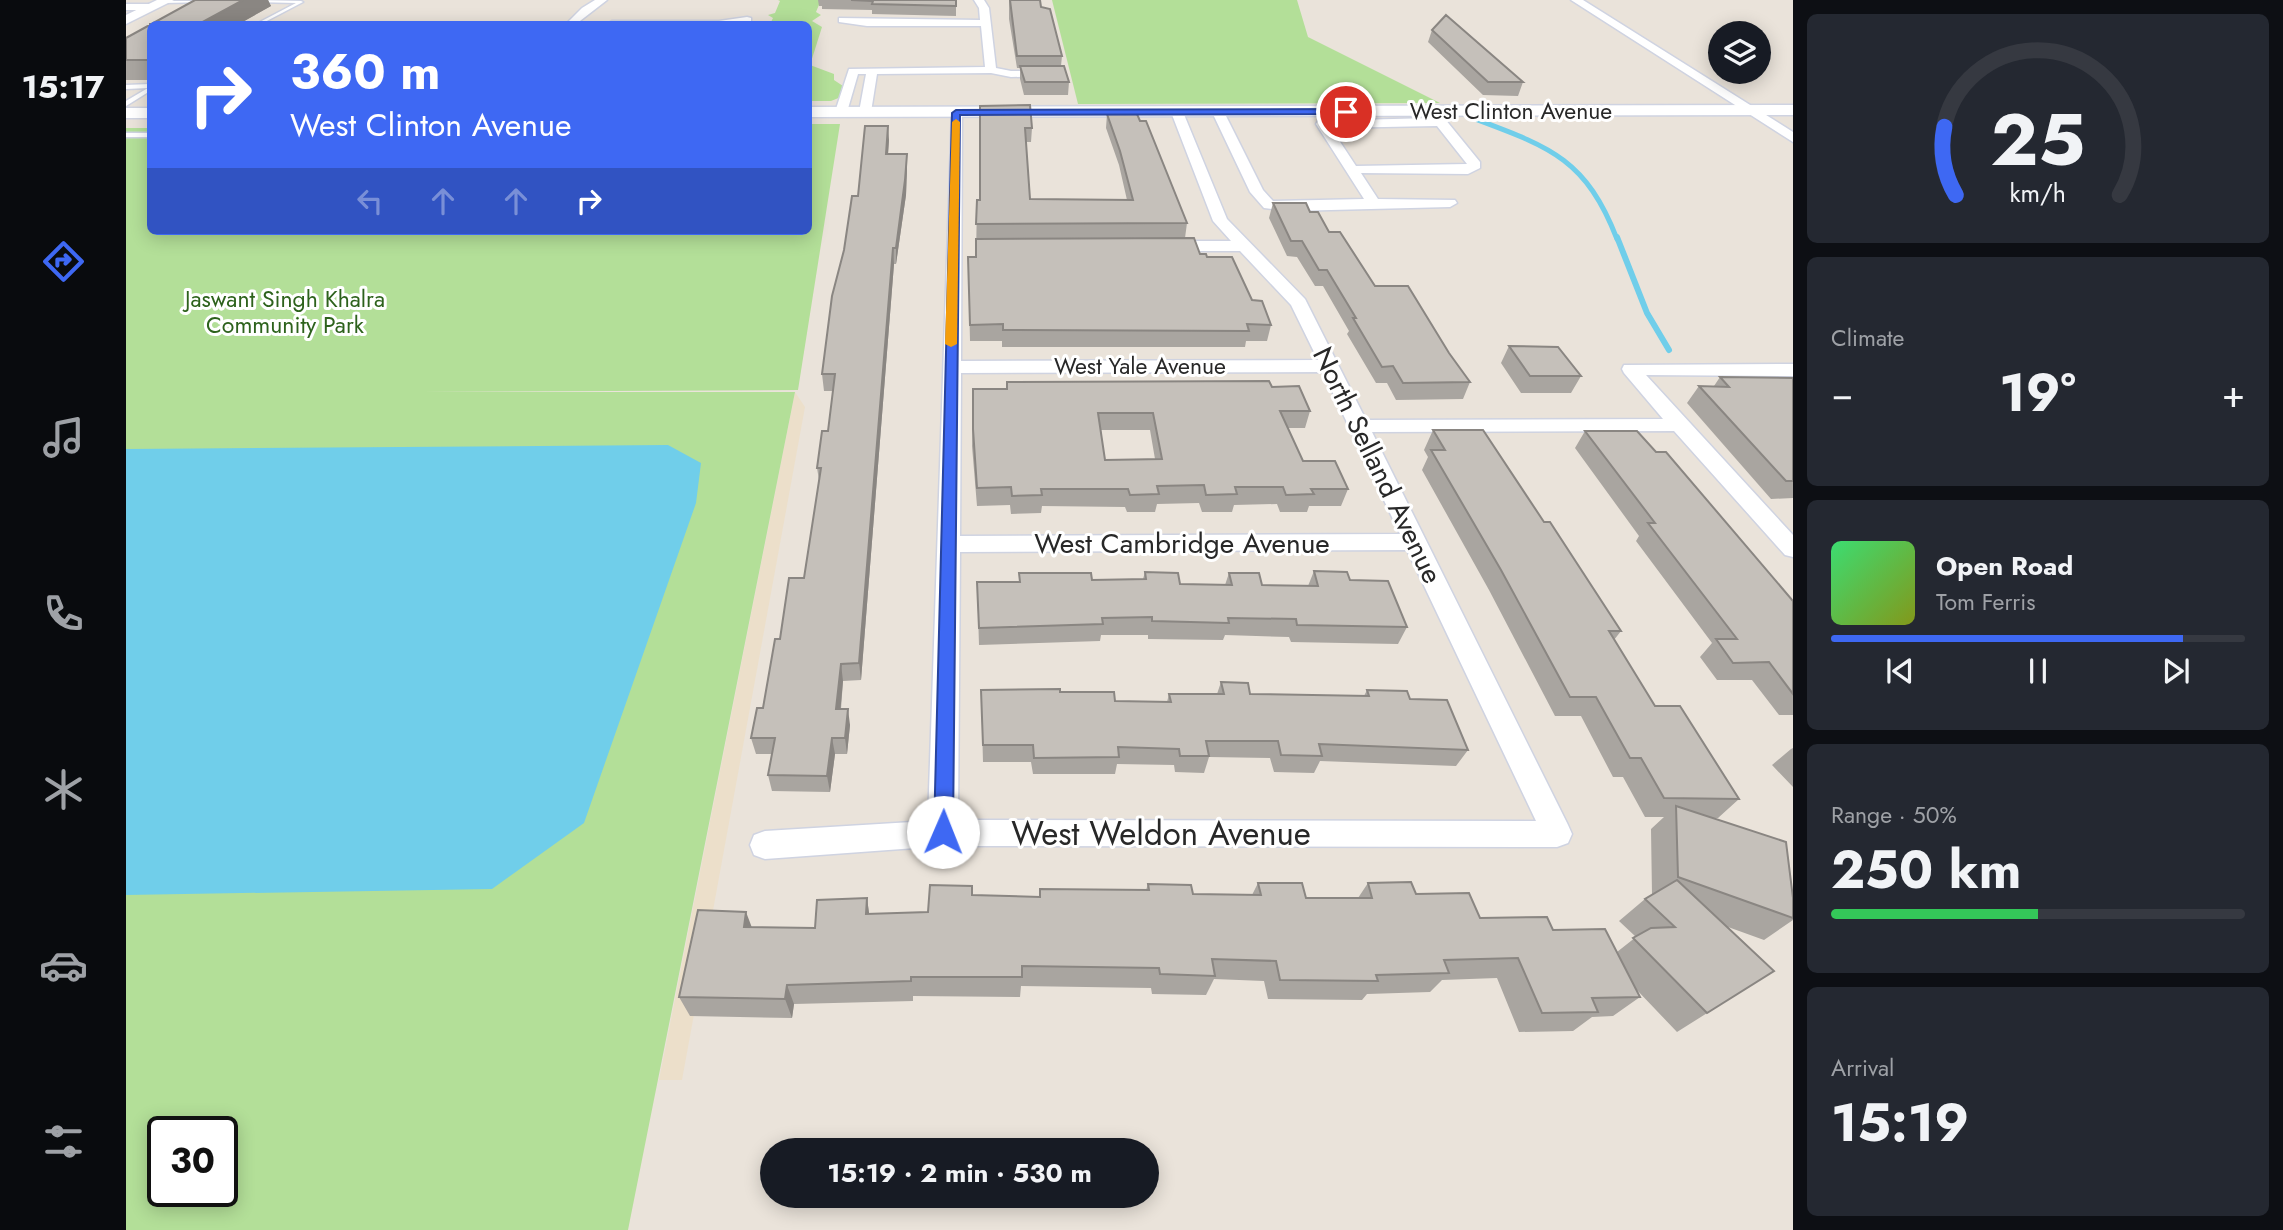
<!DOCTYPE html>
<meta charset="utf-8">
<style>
:root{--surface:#171b24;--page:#242831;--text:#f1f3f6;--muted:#9ea1a6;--line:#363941;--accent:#3e68f3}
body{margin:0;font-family:Jost,sans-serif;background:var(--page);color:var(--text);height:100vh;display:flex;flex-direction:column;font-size:26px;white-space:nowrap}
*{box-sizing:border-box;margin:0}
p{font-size:23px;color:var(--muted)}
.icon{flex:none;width:38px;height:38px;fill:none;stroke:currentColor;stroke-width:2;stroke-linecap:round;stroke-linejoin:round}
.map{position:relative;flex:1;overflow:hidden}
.panel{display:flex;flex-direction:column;gap:14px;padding:14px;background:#0d0f14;width:490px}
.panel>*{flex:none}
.top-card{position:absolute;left:21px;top:21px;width:665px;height:214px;border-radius:10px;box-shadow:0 4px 18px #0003;background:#3e68f3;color:#fff;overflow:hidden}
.tools{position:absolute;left:1582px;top:21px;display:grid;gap:14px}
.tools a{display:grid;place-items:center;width:63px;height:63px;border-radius:50%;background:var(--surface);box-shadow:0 4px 18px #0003;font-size:35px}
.speed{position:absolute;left:21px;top:1116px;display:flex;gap:14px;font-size:35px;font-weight:700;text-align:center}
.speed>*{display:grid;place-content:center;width:91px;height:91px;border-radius:50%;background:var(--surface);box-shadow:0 4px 18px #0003;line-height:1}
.speed .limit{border:4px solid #111;border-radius:10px;background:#fff;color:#111}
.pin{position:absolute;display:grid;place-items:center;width:60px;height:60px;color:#fff;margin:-30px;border:4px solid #fff;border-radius:50%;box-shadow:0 2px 7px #0007}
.me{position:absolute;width:77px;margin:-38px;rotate:1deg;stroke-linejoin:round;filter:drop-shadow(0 0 5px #0008)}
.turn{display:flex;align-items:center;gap:24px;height:147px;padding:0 28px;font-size:32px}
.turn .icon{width:91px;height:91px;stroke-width:2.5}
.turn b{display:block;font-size:49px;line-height:60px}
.lanes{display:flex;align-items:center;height:66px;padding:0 28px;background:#0003;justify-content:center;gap:35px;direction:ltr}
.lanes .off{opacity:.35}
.big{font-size:52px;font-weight:700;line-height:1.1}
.panel .widget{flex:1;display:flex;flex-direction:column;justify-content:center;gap:10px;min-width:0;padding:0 24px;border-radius:10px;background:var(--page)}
.panel .dial{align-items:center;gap:0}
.dial svg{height:182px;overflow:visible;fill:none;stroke:var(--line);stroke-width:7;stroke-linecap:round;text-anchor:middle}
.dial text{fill:var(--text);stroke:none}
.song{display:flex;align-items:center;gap:21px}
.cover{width:84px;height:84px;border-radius:10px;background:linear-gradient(135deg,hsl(140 70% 55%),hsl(70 70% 35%))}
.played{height:7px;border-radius:4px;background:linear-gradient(90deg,var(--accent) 85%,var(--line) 85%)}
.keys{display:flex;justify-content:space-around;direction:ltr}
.heat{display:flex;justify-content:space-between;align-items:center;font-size:38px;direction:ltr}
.charge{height:10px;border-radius:5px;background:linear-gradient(90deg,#34c759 50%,var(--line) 0)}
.trip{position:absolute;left:634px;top:1138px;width:399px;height:70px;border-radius:35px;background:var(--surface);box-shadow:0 4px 18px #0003;font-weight:700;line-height:70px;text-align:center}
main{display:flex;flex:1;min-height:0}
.menu{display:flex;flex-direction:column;width:126px;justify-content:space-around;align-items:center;background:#090b0e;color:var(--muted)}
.menu .icon{width:49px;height:49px}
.menu .active{color:var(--accent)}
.menu b{font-size:32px;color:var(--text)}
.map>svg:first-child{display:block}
.education{fill:#ecdfca}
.green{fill:#b3df98;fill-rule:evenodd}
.water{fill:#70ceea}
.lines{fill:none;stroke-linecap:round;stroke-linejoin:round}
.stream-far1{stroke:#70ceea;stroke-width:5}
.stream{stroke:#70ceea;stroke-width:6}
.lane-casing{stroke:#cfd3e1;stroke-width:3}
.street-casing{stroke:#cfd3e1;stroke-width:3}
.secondary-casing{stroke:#cfd3e1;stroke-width:3}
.lane{fill:#fff;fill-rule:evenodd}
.street{fill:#fff;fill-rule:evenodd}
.secondary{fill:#fff;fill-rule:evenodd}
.wall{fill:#a9a5a0;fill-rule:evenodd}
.shaded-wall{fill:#8a8682}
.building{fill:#c5c0ba;stroke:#8a8682;stroke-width:2;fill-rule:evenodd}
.route{fill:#3e68f3;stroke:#28449e;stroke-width:2}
.slow{fill:#f59e0b}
.labels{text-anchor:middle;stroke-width:6;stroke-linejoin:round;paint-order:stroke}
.far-street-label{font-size:23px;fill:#282828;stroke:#fff}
.far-park-label{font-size:23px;fill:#2d621c;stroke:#fff}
.street-label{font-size:28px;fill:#282828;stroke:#fff}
.near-street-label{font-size:33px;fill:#282828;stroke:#fff}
</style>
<main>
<nav class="menu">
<b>15:17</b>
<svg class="icon active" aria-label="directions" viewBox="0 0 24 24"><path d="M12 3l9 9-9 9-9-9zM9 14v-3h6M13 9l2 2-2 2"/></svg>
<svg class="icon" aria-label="music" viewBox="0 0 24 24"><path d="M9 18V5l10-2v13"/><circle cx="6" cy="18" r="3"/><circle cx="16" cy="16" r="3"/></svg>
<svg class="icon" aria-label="phone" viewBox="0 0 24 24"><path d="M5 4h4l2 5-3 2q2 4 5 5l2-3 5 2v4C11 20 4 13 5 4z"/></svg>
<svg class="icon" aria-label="climate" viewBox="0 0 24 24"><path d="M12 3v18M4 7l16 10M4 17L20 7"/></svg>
<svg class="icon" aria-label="car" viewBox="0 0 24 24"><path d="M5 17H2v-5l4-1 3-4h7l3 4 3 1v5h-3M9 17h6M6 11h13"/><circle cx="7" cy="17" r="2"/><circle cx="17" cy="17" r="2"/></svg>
<svg class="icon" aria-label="filters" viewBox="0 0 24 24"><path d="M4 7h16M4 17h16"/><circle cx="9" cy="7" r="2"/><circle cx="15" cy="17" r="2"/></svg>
</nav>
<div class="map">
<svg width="1667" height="1230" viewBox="0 0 1667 1230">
<rect width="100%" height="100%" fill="#eae3da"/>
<!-- education -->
<path class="education" d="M669,392L679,407L556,1080H533Z"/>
<!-- green -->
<path class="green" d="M652,0H695L690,12L695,15L686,21L696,27L684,65L708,74V80L717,86L715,97L705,101H683L682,24L645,22L647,18L642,15L649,13L654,1Z
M926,0H1171L1182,37L1314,103L952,104Z
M683,124H714L672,390L295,392H669L502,1230H0V128H24V231H682ZM37,1132H96V1192H37Z"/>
<!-- water -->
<path class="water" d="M542,445L575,463L570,503L458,823L366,889L0,895V449Z"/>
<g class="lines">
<!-- stream-far1 -->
<path class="stream-far1" d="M1349,119C1424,147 1460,159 1491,239"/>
<!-- stream -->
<path class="stream" d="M1491,237L1521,313L1543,350"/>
<!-- lane casing -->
<g class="lane-casing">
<path id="lane" d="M124,0L175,1L177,2L135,24H130L170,3L126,2Z
M36,1H82L84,2L38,3Z
M24,84V91L0,106V101L22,88L0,89V85Z
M0,133H24V137H0Z"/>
</g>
<!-- street casing -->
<g class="street-casing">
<path id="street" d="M469,0H481L450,24H440L456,8Z
M848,0H858L863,8L870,68L885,71H926L932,74L930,76L885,77L865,73L751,74L745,112L739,116L733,112L740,74H732L721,112L711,115L709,112L723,69L859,67L855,26H741L713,22V18L854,20L853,8Z
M1445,0H1457L1667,132V142Z
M0,4H26L31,7L26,10H0Z
M621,17L625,18V22L611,24H481L486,21H593Z
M1306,107L1310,108L1354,162V168L1342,174L1235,173L1252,199L1329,200L1331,203L1324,207L1165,211L1138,208L1124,192L1086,112L1092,108L1098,112L1137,190L1147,201L1238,199L1190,124L1192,121L1305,118L1300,111ZM1311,126L1341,164L1230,166L1205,128Z
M1051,108L1057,112L1101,219L1179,299L1240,420L1537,419L1498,373L1496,369L1498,365L1667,364V376L1520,375L1667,535V557L1659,555L1548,431L1246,432L1442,825L1446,834L1442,843L1431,847L817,846L639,859L628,855L624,845L628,835L639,831L802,821L826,110L830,109L836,113L835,361L1192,360L1165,305L1114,251H1038L1030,246L1038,241H1105L1087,221L1045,112ZM1197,372L1274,534L834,536L835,373ZM1281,550L1410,821L832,820L834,552Z"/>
</g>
<!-- secondary casing -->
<g class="secondary-casing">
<path id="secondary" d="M31,0H48L0,24V15Z
M1667,105V115L682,117V107Z
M0,108H24V118H0Z"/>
</g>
<!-- lane -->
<use href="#lane" class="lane"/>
<!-- street -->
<use href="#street" class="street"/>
<!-- secondary -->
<use href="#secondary" class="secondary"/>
</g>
<!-- wall -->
<path class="wall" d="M69,0H142L145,6L113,24H24V80H0V38Z
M692,0H830V16L746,14V10L696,9V6H693Z
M883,0H914L915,7L936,56L935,66L943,82L942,95H898L894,79V68H891L883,19Z
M1306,30L1397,82L1392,96L1357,95L1302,42Z
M854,106L906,128L905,142H900L904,199L1001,200L993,165L980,128L981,114L1014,121L1061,223L1059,238L1074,254L1081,257L1126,300L1145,325L1141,341H1120L1119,347H876V341H844L842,257H850L851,200H854Z
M763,140L762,154L781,168L780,195L770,264H768L735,680L717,681L715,709L724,725L721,754H709L704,792L646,791L642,775L646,754H630L625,738L637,708L654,639L678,578L693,480L691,468L702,431L707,391H698L696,374L718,250L732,196Z
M1147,203L1184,212L1203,232L1249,286L1323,353L1344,382L1337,399L1270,400L1261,383H1250L1221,334L1223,331L1197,286H1189L1171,257L1161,256L1143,218Z
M1383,346L1455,376L1445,393H1395L1375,363Z
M1594,377L1667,378V498L1645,499L1561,403L1573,386H1588Z
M1146,387L1184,411L1179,428H1162L1177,461L1222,489L1215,506H1183L1181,512H1154L1151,504L1108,505L1106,512H1076L1073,503L1031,504L1029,512H1001L999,507L916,506L915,513L885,514L884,505L851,506L846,446L847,389ZM975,430H1024L1029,459L979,460Z
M1307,430L1418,522L1495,631L1488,640L1529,706L1613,799L1592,818H1586L1667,898V920L1638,940L1602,927L1648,971L1551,1032L1509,988L1514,997L1487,1016L1466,1017L1447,1031L1393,1032L1371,978L1316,980L1304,992L1241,994L1236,1000L1142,999L1138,981L1088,979L1080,995L1026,994L1025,988L895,986L894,997L787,996V1001L668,1004L666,1018L564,1016L553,997L626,927L689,928L741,898L743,914L802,912L846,895L913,897L914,889L1020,890L1022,884L1067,894L1126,895L1132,883L1180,898H1232L1242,883L1290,894L1354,918L1427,930L1491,952L1510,937L1493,921L1519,899L1526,895L1525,829L1538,817H1519L1497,777H1487L1455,716H1429L1363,590L1296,470L1302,457L1298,450Z
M1459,431L1530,452L1667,601V715H1653L1626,680H1591L1574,657L1586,643L1510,541L1513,536L1449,448Z
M1188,571L1224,580L1281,627L1272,644L1165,642L1163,637L1099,635L1097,640L1022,639V635H975L974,641L853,645L851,582H893V573L966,580L1017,579L1019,572L1054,584L1099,585L1103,573L1136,585L1182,586Z
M1095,682L1124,694L1238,696L1241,690L1284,699L1342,750L1330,766L1194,761L1188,773L1148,772L1144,758L1083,757L1078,773L1049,772L1048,765L991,764L989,774H907L905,762H857L855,690L934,692L989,701L1041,702L1043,694H1091Z
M1667,748V787L1646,765L1665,749Z"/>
<!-- shaded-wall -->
<path class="shaded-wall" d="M117,0H142L145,6L113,24H73Z
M762,126L763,140L761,168L760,154Z
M781,154V168L780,195L770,264V248Z
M767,248L768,264L735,680L733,663Z
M715,664L717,681L713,725L710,709Z
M722,709L724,725L721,754L719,738Z
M706,738L709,754L704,792L701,776Z
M741,898L744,920L740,914Z
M620,912L628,933L618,927Z
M661,985L668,1004L666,1018L659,999Z"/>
<!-- building -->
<path class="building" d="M69,0H117L73,24H24V60H0V38Z
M725,0H830V6L746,4L747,1Z
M884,0H914L915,7L924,9L936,56H891Z
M1320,15L1397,82H1362L1306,30Z
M894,66H938L943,82H899Z
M904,105L906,128H899L904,199L1007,200L994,151L981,114H1011L1014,121H1020L1061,223L850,224L851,200H854V106Z
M739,126H762L760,154H781L779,180L770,248H767L733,663L715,664L710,709H722L719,738H706L701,776L642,775L649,738H625L631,708H637L649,639H654L663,578H678L695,468H691L696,431H702L709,374H696L706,296L718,250L726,196H732Z
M1147,203H1180L1184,212H1192L1203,232H1214L1249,286H1282L1323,353L1344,382L1277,383L1267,366L1256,367L1227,318H1230L1201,270H1193L1176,241H1165Z
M1068,238L1074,254H1080L1081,257H1106L1126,300L1136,301L1145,325L1121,324L1123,331L877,330V324L844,325L842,257H850V239Z
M1383,346L1432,347L1455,376H1404Z
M1594,377L1667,378V481H1660L1573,386L1603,387Z
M1143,381L1146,387L1173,386L1184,411H1154L1177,461H1209L1222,489H1185L1188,494L1160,495L1157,487H1109L1111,494L1080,495L1078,485L1031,486L1033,494L1004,495L1002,489H915L916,495L886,496L885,487L851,488L847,429V389H881V382ZM972,413H1027L1036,459L979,460Z
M1307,430H1357L1418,522H1424L1495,631H1483L1529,706H1554L1613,799L1538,798L1515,758H1504L1470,697H1444L1375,570L1305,450H1319Z
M1459,431H1511L1530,452H1540L1667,601V694L1643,662L1607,663L1590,639H1611L1522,523H1529Z
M1188,571L1221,572L1224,580L1262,581L1281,627L1171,625L1170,619L1102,618L1103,623L1026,621V617L976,618L977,624L853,628L851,582H894L893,573H965L966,580L1020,579L1019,572L1052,573L1054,584L1106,585L1103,573H1133L1136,585L1192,586Z
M1095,682L1122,683L1124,694L1243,696L1241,690L1281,691L1284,699L1321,700L1342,750L1193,744L1196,756L1155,755L1152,741H1080L1083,756H1054L1053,749L992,747L993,757L908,758L907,745H857L855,690L934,689V692H988L989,701L1045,702L1043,694H1098Z
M1550,806L1660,842L1667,898V918L1552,877Z
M1551,880L1648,971L1581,1013L1507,938L1525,928L1549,927L1519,899Z
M1285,882L1290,894L1343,893L1354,918L1421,917L1427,930L1479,929L1514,997L1466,998L1472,1012L1416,1013L1392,958L1318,960L1323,973L1250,975L1252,981L1154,980L1150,961L1086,959L1089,976L1034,974L1033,968L896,966V977H785V981L661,985L659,999L553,997L572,910L620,912L618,927L689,928L691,900L741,898L740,914L802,912L804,885L846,886V895L914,897V889L1023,890L1022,884L1065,885L1067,894L1135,895L1132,883H1176L1180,898H1246L1242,883Z"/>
<!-- route -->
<path class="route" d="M1220,109L1223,114L834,115L827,832L824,839L817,841L810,839L808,832L826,113L830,110Z"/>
<!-- slow -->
<path class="slow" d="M830,119L834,122L831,344L825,347L819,344L826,122Z"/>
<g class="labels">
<!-- far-street labels -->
<g class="far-street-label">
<text x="1385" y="119">West Clinton Avenue</text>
<text x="1014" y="374">West Yale Avenue</text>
</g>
<!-- far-park labels -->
<g class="far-park-label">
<text x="159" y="307">Jaswant Singh Khalra<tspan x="159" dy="26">Community Park</tspan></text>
</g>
<!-- street labels -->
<g class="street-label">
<text transform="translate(1252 465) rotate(64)" y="10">North Selland Avenue</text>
<text x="1056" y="553">West Cambridge Avenue</text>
</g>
<!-- near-street labels -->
<g class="near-street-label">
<text x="1035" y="845">West Weldon Avenue</text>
</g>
</g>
</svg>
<div class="tools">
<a><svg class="icon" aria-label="layers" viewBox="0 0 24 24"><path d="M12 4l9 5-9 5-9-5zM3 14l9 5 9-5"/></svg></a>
</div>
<div class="speed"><div class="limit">30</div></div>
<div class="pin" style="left:1220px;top:112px;background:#d93025"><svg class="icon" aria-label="arrive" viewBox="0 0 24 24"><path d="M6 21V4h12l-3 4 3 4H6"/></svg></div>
<svg class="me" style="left:817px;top:832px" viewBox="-20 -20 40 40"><circle r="19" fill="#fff"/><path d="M0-13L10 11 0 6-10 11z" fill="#3e68f3"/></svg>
<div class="trip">15:19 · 2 min · 530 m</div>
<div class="top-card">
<div class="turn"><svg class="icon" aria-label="right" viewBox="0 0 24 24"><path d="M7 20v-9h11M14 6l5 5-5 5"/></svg><div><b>360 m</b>West Clinton Avenue</div></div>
<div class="lanes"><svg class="icon off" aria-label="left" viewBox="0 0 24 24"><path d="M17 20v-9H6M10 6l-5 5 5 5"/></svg><svg class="icon off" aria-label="ahead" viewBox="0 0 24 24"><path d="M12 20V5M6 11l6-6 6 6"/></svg><svg class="icon off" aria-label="ahead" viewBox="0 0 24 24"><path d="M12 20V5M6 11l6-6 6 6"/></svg><svg class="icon" aria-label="right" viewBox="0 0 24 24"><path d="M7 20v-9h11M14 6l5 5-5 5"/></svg></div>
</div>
</div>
<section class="panel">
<div class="widget dial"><svg viewBox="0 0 100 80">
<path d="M14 69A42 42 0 1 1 86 69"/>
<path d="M14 69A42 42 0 0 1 9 39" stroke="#3e68f3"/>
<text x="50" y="56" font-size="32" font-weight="700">25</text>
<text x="50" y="72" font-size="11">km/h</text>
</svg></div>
<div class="widget"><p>Climate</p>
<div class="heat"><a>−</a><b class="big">19°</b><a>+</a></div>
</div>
<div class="widget">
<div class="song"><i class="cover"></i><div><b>Open Road</b><p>Tom Ferris</p></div></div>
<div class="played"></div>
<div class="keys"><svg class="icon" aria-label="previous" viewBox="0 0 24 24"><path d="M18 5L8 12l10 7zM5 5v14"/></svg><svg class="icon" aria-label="pause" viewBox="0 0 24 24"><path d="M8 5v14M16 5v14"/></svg><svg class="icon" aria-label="next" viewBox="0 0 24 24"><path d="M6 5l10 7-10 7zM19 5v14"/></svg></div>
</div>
<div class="widget"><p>Range · 50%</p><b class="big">250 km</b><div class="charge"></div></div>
<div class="widget"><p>Arrival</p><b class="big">15:19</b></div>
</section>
</main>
